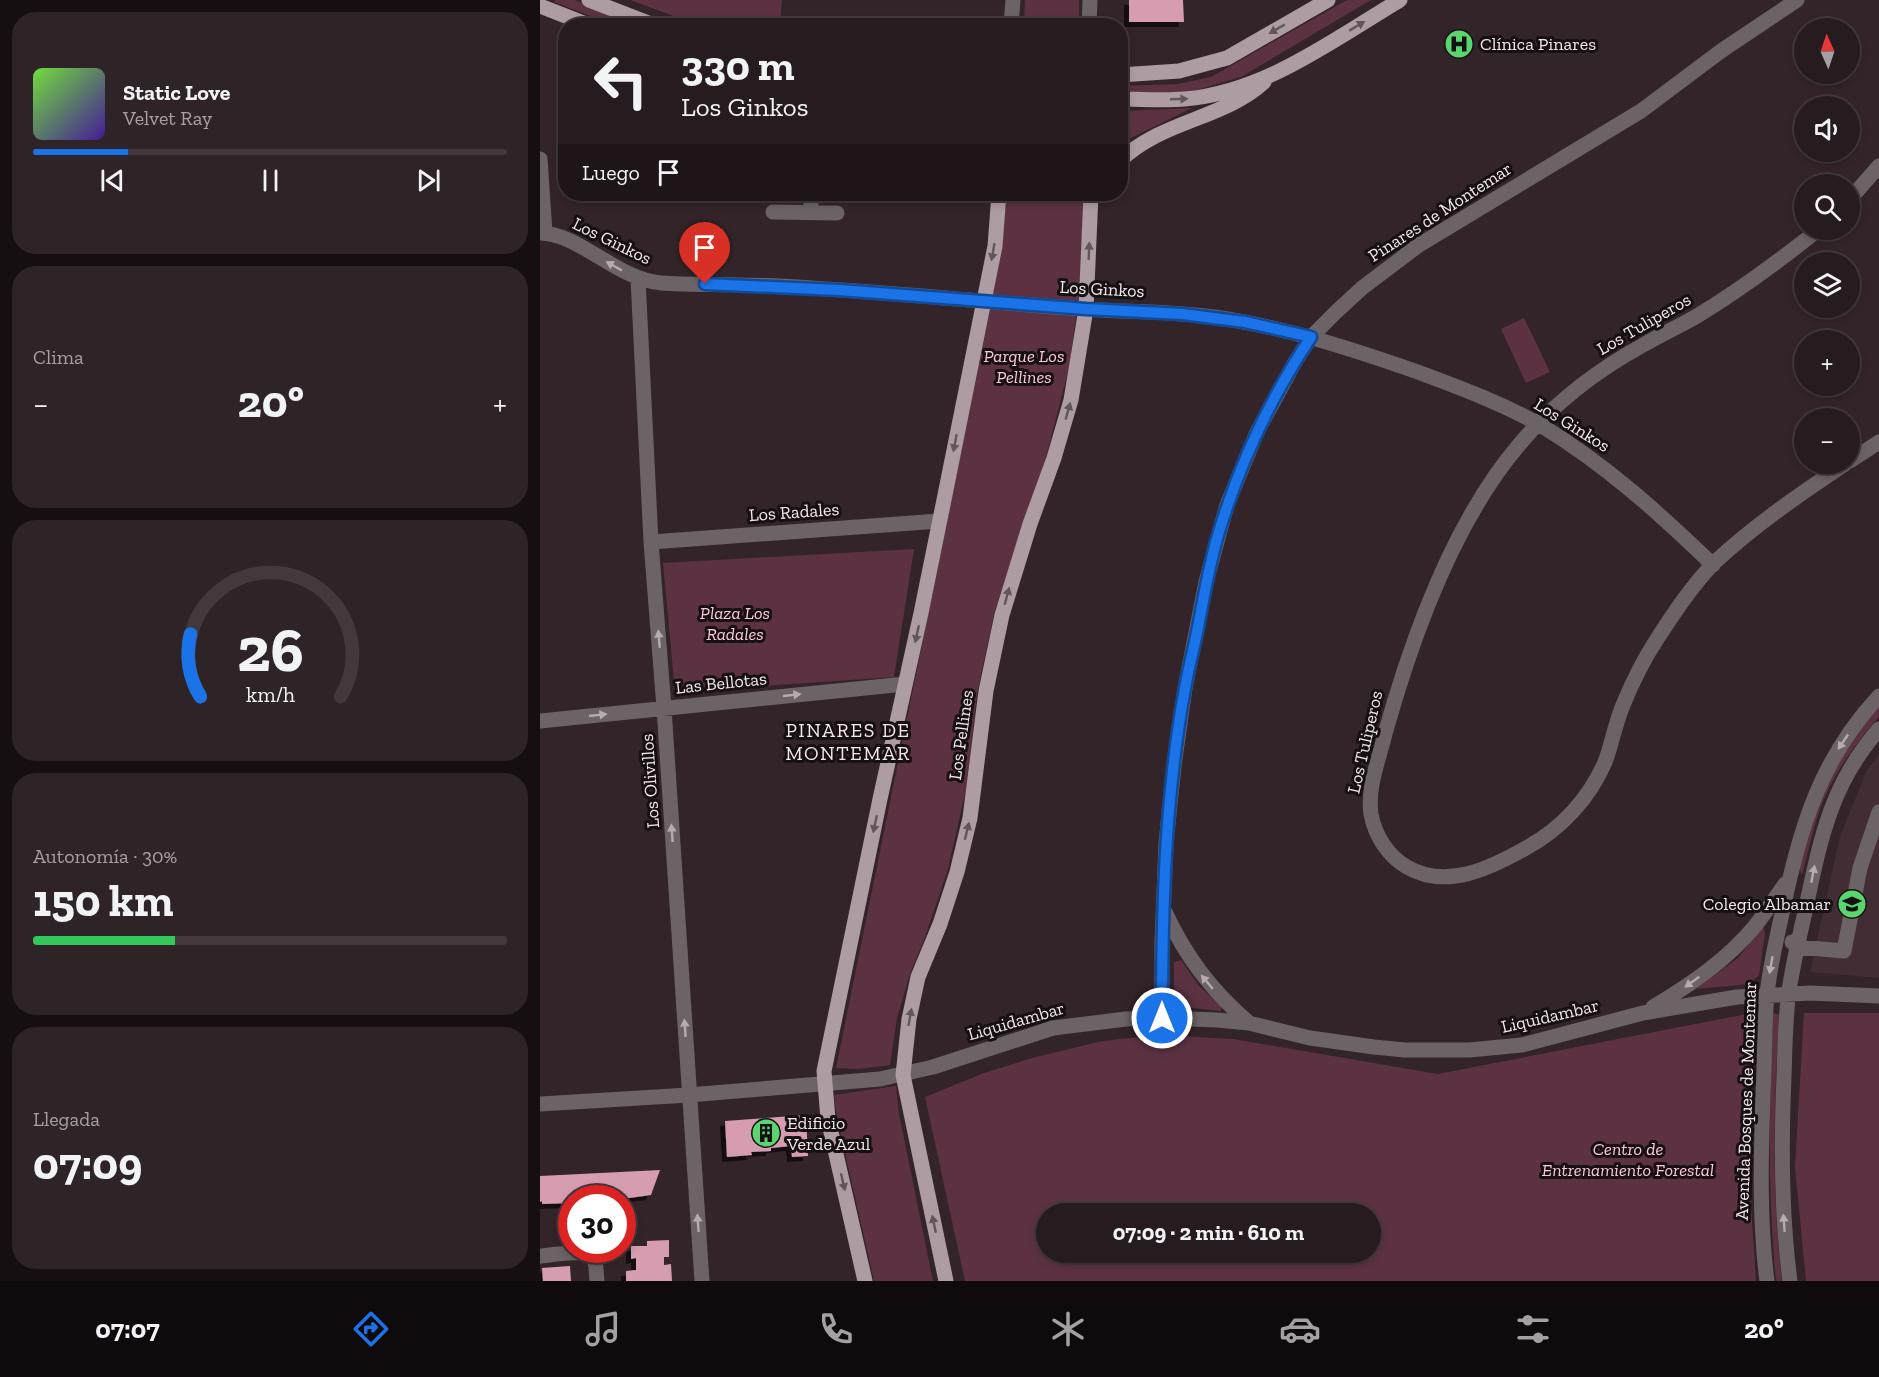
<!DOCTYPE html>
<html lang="es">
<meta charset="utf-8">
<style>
:root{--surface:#261b1f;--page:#2e2428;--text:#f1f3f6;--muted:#a4a1a4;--line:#42393d;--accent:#1a73e8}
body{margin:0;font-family:"Zilla Slab",serif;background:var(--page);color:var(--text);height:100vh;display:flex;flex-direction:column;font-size:22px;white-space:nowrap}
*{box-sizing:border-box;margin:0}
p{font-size:20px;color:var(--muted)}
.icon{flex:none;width:33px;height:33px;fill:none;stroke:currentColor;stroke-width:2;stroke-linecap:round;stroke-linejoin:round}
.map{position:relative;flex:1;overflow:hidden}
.drawer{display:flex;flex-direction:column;gap:12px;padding:12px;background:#150f11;width:540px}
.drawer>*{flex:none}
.hud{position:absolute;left:18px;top:18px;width:570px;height:183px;border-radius:24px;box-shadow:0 3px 9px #0003,0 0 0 2px var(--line);background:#261b1f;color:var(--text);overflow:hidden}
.needle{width:39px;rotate:357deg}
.tools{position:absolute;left:1254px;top:18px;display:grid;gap:12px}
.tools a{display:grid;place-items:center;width:66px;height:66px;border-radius:50%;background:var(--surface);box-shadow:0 3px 9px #0003,0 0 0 2px var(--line);font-size:30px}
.speed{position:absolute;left:18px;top:1185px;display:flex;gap:12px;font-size:30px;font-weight:700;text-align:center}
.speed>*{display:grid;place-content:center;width:78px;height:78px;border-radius:50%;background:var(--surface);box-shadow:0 3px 9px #0003,0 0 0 2px var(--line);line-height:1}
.speed .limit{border:9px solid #d22;background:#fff;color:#111}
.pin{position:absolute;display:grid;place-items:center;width:51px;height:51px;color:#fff;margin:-62px -26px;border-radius:50% 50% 50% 0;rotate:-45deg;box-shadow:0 0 6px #0007}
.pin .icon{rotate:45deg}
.me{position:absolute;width:66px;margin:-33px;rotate:0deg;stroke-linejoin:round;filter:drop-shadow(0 0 4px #0008)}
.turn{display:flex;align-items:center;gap:21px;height:126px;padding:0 24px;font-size:27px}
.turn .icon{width:78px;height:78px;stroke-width:2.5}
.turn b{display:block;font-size:42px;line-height:51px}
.then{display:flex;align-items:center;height:57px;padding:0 24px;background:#0003;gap:12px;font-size:22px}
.big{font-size:45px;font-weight:800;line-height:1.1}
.drawer .widget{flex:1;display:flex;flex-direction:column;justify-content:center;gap:9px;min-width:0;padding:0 21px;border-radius:24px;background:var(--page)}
.drawer .dial{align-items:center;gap:0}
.dial svg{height:156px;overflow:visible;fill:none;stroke:var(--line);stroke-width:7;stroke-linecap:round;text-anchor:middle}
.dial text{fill:var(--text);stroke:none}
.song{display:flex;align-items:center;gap:18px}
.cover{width:72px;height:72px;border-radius:9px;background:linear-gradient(135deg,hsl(100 70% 55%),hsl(260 70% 35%))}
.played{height:6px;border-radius:3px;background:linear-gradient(90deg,var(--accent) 20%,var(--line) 20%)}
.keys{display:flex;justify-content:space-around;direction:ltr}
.heat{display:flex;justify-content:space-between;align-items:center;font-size:33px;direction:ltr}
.charge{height:9px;border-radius:4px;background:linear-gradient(90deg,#34c759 30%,var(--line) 0)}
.trip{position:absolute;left:496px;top:1203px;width:345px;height:60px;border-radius:30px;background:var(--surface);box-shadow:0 3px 9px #0003,0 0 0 2px var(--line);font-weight:800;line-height:60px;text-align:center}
.menu{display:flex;height:96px;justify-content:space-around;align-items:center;background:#0f0b0c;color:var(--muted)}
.menu .icon{width:42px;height:42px}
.menu .current{color:var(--accent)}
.menu b{font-size:27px;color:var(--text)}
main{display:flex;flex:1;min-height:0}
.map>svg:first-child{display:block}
.built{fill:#422d34}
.green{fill:#5c3242;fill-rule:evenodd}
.building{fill:#d69cb0;filter:url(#shadow)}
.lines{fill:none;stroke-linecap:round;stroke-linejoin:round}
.minor{stroke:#6b6366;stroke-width:15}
.major{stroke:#ad9ca2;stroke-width:15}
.oneway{fill:#62565a}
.oneway2{fill:#b5acaf}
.route-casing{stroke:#114b97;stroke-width:15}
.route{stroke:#1a73e8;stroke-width:10}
.labels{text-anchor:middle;stroke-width:6;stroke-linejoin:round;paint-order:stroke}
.poi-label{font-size:18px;fill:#f2e8eb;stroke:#161012;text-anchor:start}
.street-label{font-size:18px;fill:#f2e8eb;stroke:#161012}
.park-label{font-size:18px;font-style:italic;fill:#fcc8d9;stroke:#161012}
.neighbourhood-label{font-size:20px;letter-spacing:1.5px;fill:#f2e8eb;stroke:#161012}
</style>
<main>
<section class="drawer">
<div class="widget">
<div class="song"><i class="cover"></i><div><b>Static Love</b><p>Velvet Ray</p></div></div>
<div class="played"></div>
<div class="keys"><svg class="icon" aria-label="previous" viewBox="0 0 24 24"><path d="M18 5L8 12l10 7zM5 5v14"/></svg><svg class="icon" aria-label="pause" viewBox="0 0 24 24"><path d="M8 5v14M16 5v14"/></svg><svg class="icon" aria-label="next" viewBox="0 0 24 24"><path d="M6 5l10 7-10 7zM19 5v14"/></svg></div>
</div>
<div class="widget"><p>Clima</p>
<div class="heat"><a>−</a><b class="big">20°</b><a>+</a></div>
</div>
<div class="widget dial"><svg viewBox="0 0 100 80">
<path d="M14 69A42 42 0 1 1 86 69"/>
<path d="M14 69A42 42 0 0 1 9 37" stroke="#1a73e8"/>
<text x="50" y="56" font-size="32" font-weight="700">26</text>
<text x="50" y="72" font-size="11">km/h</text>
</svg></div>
<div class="widget"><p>Autonomía · 30%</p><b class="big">150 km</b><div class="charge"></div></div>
<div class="widget"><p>Llegada</p><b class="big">07:09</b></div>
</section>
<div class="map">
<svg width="1339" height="1281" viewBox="0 0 1339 1281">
<defs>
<filter id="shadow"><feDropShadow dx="-5" dy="5" stdDeviation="0" flood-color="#0009"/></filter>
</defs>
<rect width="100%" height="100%" fill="#332429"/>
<!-- built -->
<path class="built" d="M1339,754V978L1270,972L1300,836L1327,770Z"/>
<!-- green -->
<path class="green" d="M15,0H35L101,25H74L14,2Z
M90,0H242L240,25H158Z
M485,0H539V25H484Z
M807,0H831L701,77L646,93L581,92L580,86L638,84L671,77Z
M652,108L589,139L581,149V111Z
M468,194H542L545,229L539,295L529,368L506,457L455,610L437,693L426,789L408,869L384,940L371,971L357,1018L350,1065L319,1069L296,1068L449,315Z
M984,318L1010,372L986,383L961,329Z
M374,549L354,677L135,692L123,563Z
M1339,707V717C1320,738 1303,761 1290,786C1276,813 1270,845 1262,875L1258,866L1283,786L1324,724Z
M1223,927L1225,933L1219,975L1209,984L1156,989L1198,958Z
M641,960L659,986L682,1006L681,1011L644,1007L634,1002V962Z
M1234,1013L1239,1015C1234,1104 1231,1193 1242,1281H1236C1227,1192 1230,1104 1232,1015Z
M1264,1013H1339V1281H1266L1255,1167Z
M1207,1014L1208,1160L1216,1281H425L385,1097L444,1073L492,1058L558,1042L581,1039L619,1035L693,1039L898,1074ZM507,1214H831V1252H507Z
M356,1086L359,1114L393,1281H334L297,1118L294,1095Z"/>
<!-- building -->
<path class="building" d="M589,0H643L644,22H589Z
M266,1115L268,1156L252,1157L251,1146L231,1148V1151L211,1152L212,1155L187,1157L185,1121Z
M120,1170L111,1195L82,1199L32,1198V1203L2,1204V1201L0,1202V1176Z
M129,1240V1257H124V1265L131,1264L132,1281H86V1271L96,1270V1258L91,1259V1246H107V1241Z
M30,1266L31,1281H3L2,1268Z"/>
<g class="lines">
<!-- minor -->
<path class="minor" d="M471,26L473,0
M549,26L550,0
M0,159L5,233
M1310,199L1339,166
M233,212L297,213
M270,213L272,194
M1278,230C1239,261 1200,290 1157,316C1140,326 1122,334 1105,344C1057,370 1013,404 978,446C913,523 872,637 845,734C839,759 827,788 831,814C835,836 848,856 867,867C906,890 951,868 986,848C1021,829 1049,799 1065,762C1072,744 1075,724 1083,705C1092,683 1104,659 1117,639C1134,613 1153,584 1175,562C1215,525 1260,494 1305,464
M0,233C39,233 76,279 121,283C148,285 176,284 203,285C230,285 257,287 285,289C371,294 456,303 542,309C586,312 630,311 674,317C744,327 809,348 875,371C918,387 962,403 1002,426C1066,465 1119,513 1173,565
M98,279L111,542L124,708L162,1281
M1310,461L1339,442
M111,542L399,521
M0,721L365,684
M625,912C646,957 671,990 709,1023
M1252,942L1258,947L1304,951L1320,868L1339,812
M1113,1007C1150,985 1187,960 1215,926C1226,912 1235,898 1245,884
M622,1018V943L626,843L634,766L645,688L666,582L687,505L717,432L755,362L771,337L796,312L822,288L879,245L1101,111L1181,51L1257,0
M0,1104L149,1095L340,1079L393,1067L513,1028L586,1019L622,1018L677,1020L709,1023L770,1038L834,1047L865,1050H929L982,1045L1103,1013L1197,997L1270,993L1339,996
M0,1256C11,1255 46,1249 53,1257C57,1263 56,1274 57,1281
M1227,1281C1219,1219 1221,1157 1223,1094C1225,1061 1224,1027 1227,994C1230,965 1237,937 1243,909C1260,827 1281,758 1339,696
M1250,1281C1241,1213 1241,1145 1244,1077C1245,1049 1245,1019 1249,991C1253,963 1260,935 1266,907C1281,837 1291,784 1339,729"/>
<!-- major -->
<path class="major" d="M49,0L116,26
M0,6L51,26
M580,75L639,71L687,58L788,0
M580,99C602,99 624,101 645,99C725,92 793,40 860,0
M580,161C620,121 684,119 724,82
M325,1281L288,1119L284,1071L340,799L381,613L406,490L455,246L459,194
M406,1281L363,1075L369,1019L378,977L400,924L417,872L430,818L446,691L462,615L490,524L514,458L531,400L546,309L551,194"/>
</g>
<!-- one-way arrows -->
<defs><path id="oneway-solid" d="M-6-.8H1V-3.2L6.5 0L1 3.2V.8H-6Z" transform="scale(1.5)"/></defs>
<g class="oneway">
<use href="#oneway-solid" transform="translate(817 26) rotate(-31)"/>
<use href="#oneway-solid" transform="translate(737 29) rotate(150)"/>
<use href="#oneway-solid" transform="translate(639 99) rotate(-2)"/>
<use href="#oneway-solid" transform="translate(549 251) rotate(-88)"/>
<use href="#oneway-solid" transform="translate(453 252) rotate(100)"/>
<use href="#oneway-solid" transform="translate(528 411) rotate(-74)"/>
<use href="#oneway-solid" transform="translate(415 443) rotate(101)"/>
<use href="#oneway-solid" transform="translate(467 596) rotate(-75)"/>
<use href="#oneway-solid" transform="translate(377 634) rotate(102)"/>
<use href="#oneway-solid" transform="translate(335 824) rotate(102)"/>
<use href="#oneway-solid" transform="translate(427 831) rotate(-76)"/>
<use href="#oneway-solid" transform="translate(370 1017) rotate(-80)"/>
<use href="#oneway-solid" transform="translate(303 1182) rotate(77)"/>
<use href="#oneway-solid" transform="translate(394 1224) rotate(-102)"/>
</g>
<g class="oneway2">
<use href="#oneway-solid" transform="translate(74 266) rotate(-151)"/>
<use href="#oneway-solid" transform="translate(119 639) rotate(-95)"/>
<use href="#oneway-solid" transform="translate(252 695) rotate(-6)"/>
<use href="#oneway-solid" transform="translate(58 715) rotate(-6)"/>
<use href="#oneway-solid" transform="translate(1303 742) rotate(124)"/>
<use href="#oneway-solid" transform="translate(132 833) rotate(-94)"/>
<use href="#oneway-solid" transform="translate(1273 874) rotate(-79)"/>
<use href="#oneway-solid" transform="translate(1231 965) rotate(100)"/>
<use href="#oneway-solid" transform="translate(667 982) rotate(-130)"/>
<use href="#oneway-solid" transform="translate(1152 982) rotate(144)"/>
<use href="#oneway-solid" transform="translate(145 1028) rotate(-94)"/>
<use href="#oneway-solid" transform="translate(158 1223) rotate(-94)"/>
<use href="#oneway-solid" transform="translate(1244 1223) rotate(-94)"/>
</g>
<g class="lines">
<!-- route casing -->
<g class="route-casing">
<path id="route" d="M165,284L299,290L546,309L642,314L705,322L771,337C729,400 697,469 676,542C669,568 664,595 659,622C655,644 649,666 645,688C625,797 622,908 622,1018"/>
</g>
<!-- route -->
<use href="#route" class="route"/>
</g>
<!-- icons -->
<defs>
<g id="hospital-disc" transform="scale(1.5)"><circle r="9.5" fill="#5bd56e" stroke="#161012"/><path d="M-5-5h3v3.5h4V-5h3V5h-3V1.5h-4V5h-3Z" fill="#111"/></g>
<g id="school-disc" transform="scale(1.5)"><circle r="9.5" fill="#5bd56e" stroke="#161012"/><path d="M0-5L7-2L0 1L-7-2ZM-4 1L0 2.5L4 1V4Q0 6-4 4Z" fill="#111"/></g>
<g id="building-disc" transform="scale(1.5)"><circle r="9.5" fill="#5bd56e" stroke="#161012"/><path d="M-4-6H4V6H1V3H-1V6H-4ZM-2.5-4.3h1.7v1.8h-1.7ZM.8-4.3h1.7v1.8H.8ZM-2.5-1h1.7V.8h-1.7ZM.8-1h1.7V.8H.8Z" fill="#111"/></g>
</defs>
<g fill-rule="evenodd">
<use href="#hospital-disc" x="919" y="44"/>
<use href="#school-disc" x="1312" y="904"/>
<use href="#building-disc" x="226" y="1133"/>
</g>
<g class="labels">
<!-- poi labels -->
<g class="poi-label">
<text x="940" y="50">Clínica Pinares</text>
<text x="1291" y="910" text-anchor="end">Colegio Albamar</text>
<text x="247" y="1129">Edificio<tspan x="247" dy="21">Verde Azul</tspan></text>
</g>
<!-- street labels -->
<g class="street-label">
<text transform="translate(900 212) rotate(-33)" y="6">Pinares de Montemar</text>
<text transform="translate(72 241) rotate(26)" y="6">Los Ginkos</text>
<text transform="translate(562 289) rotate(3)" y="6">Los Ginkos</text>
<text transform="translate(1104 324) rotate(-30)" y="6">Los Tuliperos</text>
<text transform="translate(1032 425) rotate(32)" y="6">Los Ginkos</text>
<text transform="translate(254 512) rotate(-4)" y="6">Los Radales</text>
<text transform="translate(181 683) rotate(-6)" y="6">Las Bellotas</text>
<text transform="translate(421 735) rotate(-82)" y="6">Los Pellines</text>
<text transform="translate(825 742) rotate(-77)" y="6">Los Tuliperos</text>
<text transform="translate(110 781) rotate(-94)" y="6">Los Olivillos</text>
<text transform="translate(1010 1016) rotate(-13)" y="6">Liquidambar</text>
<text transform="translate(476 1021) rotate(-16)" y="6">Liquidambar</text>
<text transform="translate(1206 1101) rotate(-88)" y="6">Avenida Bosques de Montemar</text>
</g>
<!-- park labels -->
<g class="park-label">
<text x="484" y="362">Parque Los<tspan x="484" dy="21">Pellines</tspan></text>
<text x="195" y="619">Plaza Los<tspan x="195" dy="21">Radales</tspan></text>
<text x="1088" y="1155">Centro de<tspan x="1088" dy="21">Entrenamiento Forestal</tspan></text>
</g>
<!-- neighbourhood labels -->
<g class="neighbourhood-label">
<text x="308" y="737">PINARES DE<tspan x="308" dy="23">MONTEMAR</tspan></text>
</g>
</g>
</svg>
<div class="tools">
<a><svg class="needle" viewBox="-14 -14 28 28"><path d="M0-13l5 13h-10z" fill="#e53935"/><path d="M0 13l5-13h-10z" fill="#a4a1a4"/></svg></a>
<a><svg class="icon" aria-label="sound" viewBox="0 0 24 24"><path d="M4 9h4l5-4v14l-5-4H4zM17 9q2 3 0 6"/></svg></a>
<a><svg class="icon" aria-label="search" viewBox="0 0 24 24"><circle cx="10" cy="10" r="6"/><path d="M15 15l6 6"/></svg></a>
<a><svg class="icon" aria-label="layers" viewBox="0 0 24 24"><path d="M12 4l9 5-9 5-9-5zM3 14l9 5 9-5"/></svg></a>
<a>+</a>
<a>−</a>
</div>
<div class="speed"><div class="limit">30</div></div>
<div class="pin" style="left:165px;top:284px;background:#d93025"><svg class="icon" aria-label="arrive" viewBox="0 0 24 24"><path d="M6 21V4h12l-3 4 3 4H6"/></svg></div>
<svg class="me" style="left:622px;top:1018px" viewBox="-20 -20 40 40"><circle r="17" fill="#1a73e8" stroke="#fff" stroke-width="3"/><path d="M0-11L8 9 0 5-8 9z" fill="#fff"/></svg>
<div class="trip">07:09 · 2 min · 610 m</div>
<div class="hud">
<div class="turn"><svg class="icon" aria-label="left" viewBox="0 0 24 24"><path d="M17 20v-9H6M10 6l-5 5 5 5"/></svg><div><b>330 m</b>Los Ginkos</div></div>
<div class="then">Luego<svg class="icon" aria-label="arrive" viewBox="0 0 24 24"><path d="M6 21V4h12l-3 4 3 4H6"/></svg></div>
</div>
</div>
</main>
<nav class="menu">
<b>07:07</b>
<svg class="icon current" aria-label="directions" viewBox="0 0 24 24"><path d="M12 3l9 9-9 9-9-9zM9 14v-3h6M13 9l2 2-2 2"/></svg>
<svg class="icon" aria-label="music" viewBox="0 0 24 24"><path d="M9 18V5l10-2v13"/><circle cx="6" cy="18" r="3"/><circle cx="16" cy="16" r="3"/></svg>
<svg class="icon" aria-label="phone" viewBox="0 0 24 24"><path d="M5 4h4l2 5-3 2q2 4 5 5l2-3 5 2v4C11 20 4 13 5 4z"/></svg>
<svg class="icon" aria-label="climate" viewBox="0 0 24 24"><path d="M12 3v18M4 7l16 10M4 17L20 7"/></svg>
<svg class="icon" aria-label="car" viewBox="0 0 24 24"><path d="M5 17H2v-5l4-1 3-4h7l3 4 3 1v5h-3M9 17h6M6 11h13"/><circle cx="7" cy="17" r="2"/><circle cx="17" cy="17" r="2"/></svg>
<svg class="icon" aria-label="filters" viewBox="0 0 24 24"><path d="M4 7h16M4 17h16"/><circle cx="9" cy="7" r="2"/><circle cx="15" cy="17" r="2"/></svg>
<b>20°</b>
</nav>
